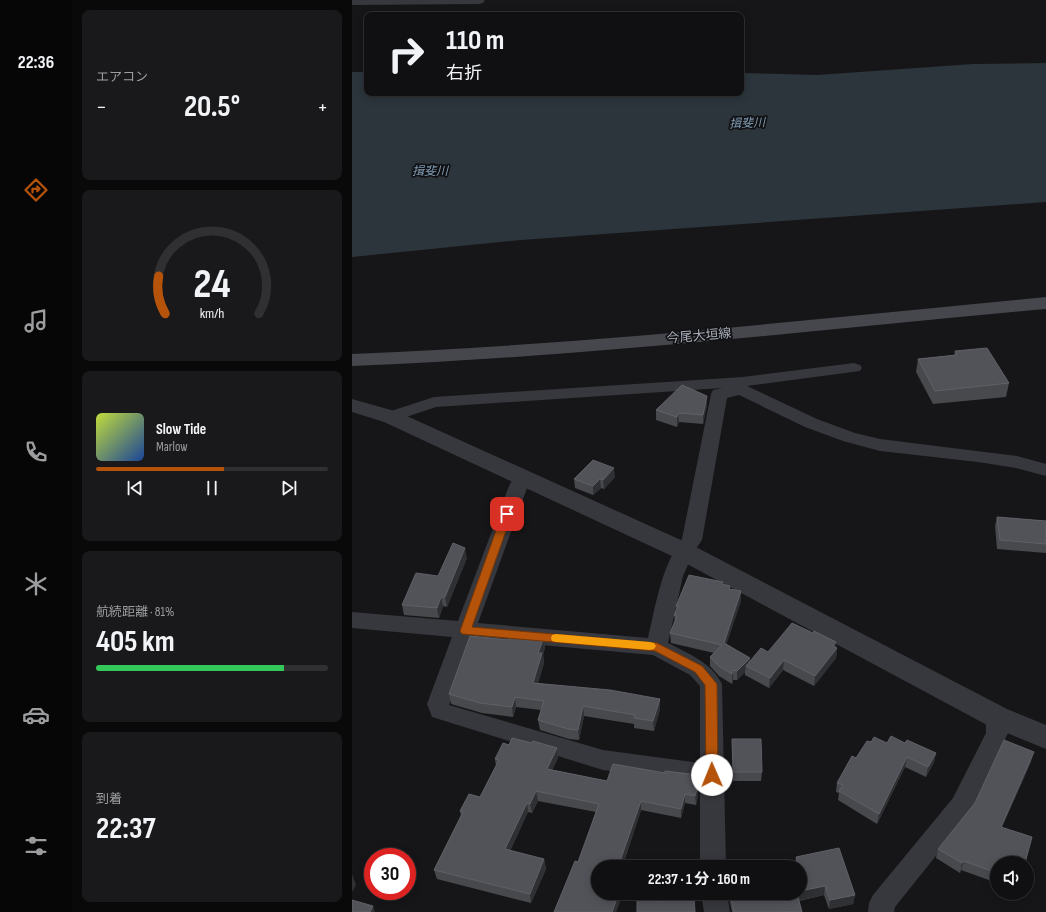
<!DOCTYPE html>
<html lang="ja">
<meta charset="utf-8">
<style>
:root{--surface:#101012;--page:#19191b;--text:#f1f3f6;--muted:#9c9d9f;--line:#303032;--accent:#b45309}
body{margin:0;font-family:"Sofia Sans Condensed","Noto Sans JP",sans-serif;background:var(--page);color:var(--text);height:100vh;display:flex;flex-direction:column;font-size:15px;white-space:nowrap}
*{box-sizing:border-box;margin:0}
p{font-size:13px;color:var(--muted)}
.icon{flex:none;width:22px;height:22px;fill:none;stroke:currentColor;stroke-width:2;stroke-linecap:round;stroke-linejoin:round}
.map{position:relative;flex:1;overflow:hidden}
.panel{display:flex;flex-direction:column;gap:10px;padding:10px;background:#09090a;width:280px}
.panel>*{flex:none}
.hud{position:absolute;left:12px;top:12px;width:380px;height:84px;border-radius:8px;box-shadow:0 2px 10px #0003,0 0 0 1px var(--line);background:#101012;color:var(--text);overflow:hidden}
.tools{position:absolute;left:638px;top:856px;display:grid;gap:8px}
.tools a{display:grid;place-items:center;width:44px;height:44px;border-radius:50%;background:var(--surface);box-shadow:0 2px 10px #0003,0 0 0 1px var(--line);font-size:20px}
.speed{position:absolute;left:12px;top:848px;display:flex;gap:8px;font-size:20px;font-weight:700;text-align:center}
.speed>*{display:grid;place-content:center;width:52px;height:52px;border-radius:50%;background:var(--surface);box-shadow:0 2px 10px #0003,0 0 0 1px var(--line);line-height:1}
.speed .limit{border:6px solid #d22;background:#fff;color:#111}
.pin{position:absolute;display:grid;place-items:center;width:34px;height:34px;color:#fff;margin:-17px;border-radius:8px;box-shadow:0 2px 6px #0006}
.me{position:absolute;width:44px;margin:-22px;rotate:359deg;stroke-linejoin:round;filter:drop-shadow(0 0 3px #0008)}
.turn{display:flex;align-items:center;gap:14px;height:84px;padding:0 16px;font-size:18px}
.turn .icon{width:52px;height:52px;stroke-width:2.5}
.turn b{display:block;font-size:28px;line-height:34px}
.big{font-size:30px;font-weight:700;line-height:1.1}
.panel .card{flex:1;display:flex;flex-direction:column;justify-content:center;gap:6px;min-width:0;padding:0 14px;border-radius:8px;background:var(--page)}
.panel .dial{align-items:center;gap:0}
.dial svg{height:104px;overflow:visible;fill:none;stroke:var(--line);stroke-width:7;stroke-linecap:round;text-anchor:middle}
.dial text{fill:var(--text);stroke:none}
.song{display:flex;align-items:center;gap:12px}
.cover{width:48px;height:48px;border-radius:6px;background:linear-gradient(135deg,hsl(70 70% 55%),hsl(220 70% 35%))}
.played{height:4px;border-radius:2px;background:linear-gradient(90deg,var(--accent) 55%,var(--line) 55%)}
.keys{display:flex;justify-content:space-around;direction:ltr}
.heat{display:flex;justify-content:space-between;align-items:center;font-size:22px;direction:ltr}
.charge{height:6px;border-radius:3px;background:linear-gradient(90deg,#34c759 81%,var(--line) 0)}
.trip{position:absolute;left:239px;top:860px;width:216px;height:40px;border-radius:20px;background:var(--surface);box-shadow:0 2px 10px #0003,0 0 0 1px var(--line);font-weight:700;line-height:40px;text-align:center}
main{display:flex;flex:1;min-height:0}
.tab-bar{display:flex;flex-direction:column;width:72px;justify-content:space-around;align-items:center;background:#060607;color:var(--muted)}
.tab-bar .icon{width:28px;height:28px}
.tab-bar .active{color:var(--accent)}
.tab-bar b{font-size:18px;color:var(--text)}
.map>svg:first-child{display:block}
.water{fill:#2c353c}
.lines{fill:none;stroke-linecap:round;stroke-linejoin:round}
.minor{fill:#37383d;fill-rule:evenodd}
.tertiary{fill:#37383d;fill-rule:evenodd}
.secondary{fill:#45474d;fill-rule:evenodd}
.wall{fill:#47494d}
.shaded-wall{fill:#2f3033}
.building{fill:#525359;stroke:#5f6168}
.route{fill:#b45309;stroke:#753606}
.slow{fill:#f59e0b}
.labels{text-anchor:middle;stroke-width:3.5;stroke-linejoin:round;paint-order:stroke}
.far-water-label{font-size:12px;font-style:italic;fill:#7f9bb3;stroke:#111113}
.street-label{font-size:13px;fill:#a8adb8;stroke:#111113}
</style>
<main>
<nav class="tab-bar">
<b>22:36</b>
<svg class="icon active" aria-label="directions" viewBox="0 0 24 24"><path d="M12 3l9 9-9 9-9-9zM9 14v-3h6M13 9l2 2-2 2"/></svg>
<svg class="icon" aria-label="music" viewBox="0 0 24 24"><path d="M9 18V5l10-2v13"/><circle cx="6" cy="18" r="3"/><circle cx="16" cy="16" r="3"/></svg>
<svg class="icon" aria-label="phone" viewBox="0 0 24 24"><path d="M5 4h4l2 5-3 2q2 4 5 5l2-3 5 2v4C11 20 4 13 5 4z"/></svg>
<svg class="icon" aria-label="climate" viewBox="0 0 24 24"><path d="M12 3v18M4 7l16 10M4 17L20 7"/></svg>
<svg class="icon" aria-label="car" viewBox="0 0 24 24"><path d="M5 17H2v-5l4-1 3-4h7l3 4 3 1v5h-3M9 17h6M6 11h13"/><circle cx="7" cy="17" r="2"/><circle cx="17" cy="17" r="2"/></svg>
<svg class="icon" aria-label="filters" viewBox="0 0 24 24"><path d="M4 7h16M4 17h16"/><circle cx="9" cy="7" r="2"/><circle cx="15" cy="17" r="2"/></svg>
</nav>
<section class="panel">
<div class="card"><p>エアコン</p>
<div class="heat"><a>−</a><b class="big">20.5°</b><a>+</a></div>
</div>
<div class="card dial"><svg viewBox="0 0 100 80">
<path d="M14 69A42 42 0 1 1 86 69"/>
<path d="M14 69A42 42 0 0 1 9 40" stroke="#b45309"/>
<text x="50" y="56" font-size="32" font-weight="700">24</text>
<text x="50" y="72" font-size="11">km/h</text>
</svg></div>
<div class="card">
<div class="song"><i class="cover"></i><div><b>Slow Tide</b><p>Marlow</p></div></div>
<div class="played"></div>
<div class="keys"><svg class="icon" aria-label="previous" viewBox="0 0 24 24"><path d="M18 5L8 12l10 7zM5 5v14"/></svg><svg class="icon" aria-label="pause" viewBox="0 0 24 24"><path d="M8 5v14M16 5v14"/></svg><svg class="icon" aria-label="next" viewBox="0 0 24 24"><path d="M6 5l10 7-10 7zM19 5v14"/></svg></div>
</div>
<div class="card"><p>航続距離 · 81%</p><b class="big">405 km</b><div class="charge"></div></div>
<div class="card"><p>到着</p><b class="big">22:37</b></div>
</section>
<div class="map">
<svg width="694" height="912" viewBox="0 0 694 912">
<rect width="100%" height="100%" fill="#161618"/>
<!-- water -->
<path class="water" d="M694,63V202L169,240L0,257V72H15V93H389V73L465,75L621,64Z"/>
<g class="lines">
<!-- minor -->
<path class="minor" d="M502,363L508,365L510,368L508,371L395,386L465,419L503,433L528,439L665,456L694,464V476L664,468L626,462L528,451L491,441L453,427L387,395L375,398L350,540L341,553L331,576L316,643C337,654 359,662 370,684L374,867H348V783L251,770L80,717L75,704L100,637L0,628V612L106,621L157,486L164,473L170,471L176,473L179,477L126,623L296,638C304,604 309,568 330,539L359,394L361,390L370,388L84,407L39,422L33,421L30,417L33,413L82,397L391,377ZM121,639L301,655L338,675L348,686V763L251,750L97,705Z
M645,708L653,711L656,717V733L619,812L543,907L542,912H516L517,903L521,895L601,798L634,733V717L637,711Z
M349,893H375L378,912H352Z"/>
<!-- tertiary -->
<path class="tertiary" d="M0,0H133L131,3L127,4L0,5Z
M0,399L46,412L340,545L655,709L694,725V749L635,725L322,557L32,422L0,412Z"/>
<!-- secondary -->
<path class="secondary" d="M694,297V309C463,330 232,357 0,366V354C232,345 463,319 694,297Z"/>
</g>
<!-- wall -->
<path class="wall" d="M603,351L657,383L654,397L581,404L564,372L566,359L602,355Z
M355,405L351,424L327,422L325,427L304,420V410Z
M263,477L252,489L249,488L241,495L223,488L222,479Z
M645,517L694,521V553L645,549L643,526Z
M115,558L95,607L91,606L87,618L52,615L50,605L86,576Z
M371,585L378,589L389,591V601L374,644L398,658V661L416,652L461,633L484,642V648H485L484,658L462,686L431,670L417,688L393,675V672L385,680H381L380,684L367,676L358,666V657L362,653L319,643L318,633L323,623L322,615L324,610V606Z
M192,637L193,647L191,655L192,663L186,683L308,699V709L302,731L282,728V724L232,716L227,740L217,739L188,730L186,720L189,710L164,707L161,717L130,713L99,704L97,694L156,640Z
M380,739L410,772L409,781H381Z
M519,742L553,743L584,753L582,762L574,777L553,767L525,824L486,800L487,793L484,792L485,783L504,758Z
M157,745L205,748L206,758L200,770L255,781L346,795L344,805L333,803L329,818L289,810L271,865H277V867H246L271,893L264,912H202L226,862L244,812L186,801L180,813L176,812L158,851L192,859L194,869L179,903L85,879L82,870L109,816L108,811L128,797L144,766L143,759Z
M679,762L650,827L645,863V883L609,870L608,873L584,858L586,849Z
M444,857L503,895L501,904L477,909L472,895L447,901L450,912H380L376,893H448V867H443Z"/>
<!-- shaded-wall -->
<path class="shaded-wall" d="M355,396V405L351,424V415Z
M326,413L327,422L325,427V417Z
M262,468L263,477L252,489L251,480Z
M248,479L249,488L241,495V486Z
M113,548L115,558L95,607L93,597Z
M389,591V601L372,652V643Z
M89,597L91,606L87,618L85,608Z
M192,637L193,647L191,655L192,663L183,693L181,683L186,653Z
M484,642V650L485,648L484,658L462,686L463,676Z
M398,658L397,668L394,666L393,672L385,680V671Z
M432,660L431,670L417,688L418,678Z
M381,670V680L380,684V674Z
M163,697L164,707L161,717L160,707Z
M308,699V709L302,731L301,721Z
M231,706L232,716L227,740L226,730Z
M205,748L206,758L196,778L195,769Z
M682,752L679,762L646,836L649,827Z
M584,753L582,762L574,777L576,767Z
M555,757L553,767L525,824L527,814Z
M346,786V795L344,805L343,796Z
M184,791L186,801L180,813L178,804Z
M333,794V803L329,818V809Z
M289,801V810L270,867L267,864Z
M175,803L176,812L155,858L153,849Z
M192,859L194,869L179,903L178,894Z
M612,861L608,873L610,863Z
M0,874L4,885L0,892Z
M473,886L472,895L444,901L445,893H448V891Z
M267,893H271L264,912H260Z
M503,895L501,904L477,909L478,900Z
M21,906L23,912H18Z"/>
<!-- building -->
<path class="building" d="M635,348L657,383L583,391L566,359L605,355L603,351Z
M330,385L355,396L351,415L326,413L325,417L304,410Z
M241,460L262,468L251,480L248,479L241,486L222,479Z
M645,517L694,521V544L648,540Z
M101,543L113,548L93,597H89L85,608L50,605L64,573L86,576Z
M337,575L371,582L370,584L378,586L377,589L389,591L372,643L398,658L385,671L381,670L380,674L367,666L358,657L370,645L318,633L325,616L322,615L326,606H324Z
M440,623L461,633L462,631L484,642L481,646L485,648L463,676L432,660L418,678L394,666L409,648L416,652Z
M158,634L192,637L186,653H190L181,683L258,690L308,699L301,721L282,718L283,715L231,706L226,730L216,729L186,720L192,701L163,697L160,707L128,703L97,694L118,636L156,640Z
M539,736L553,743L555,740L584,753L576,767L555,757L527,814L487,791L491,785L485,783L500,756L504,758L515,741L519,742L522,737L535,743Z
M160,738L180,743L181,741L205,748L195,769L255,781L261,764L313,773V771L346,775V786L343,796L333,794L329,809L289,801L267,864L277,865V867H246V893H267L260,912H202L223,861L226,862L247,804L184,791L178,804L175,803L153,849L192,859L178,894L82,870L111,812L108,811L117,794L128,797L147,760L143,759L151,743L157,745Z
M380,739H409L410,772H381Z
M652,740L682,752L649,827L680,837L673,863H645V873L612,861L610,863L586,849L623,803Z
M487,848L503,895L478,900L473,886L448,891V867H447L444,857Z
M285,893H307L308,901L342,898L343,912H285Z
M378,893H445L450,912H382Z
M0,900L21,906L18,912H0Z"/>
<!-- route -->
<path class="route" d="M155,511L160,514L120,627L305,643L350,666L365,684L366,775L364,778L360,780L356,778L354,775L353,685L343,672L303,651L110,634L108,631L150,514Z"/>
<!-- slow -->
<path class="slow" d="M204,634L298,642L302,643L304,646L302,649L298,650L204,642L200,641L199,638L200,635Z"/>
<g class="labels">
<!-- far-water labels -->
<g class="far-water-label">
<text transform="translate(395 123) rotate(-2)" y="4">揖斐川</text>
<text x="78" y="175">揖斐川</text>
</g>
<!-- street labels -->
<g class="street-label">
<text transform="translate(347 335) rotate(-5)" y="5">今尾大垣線</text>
</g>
</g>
</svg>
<div class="tools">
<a><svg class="icon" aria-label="sound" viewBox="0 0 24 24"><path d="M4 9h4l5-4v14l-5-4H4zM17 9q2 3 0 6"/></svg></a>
</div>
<div class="speed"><div class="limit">30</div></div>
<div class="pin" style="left:155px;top:514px;background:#d93025"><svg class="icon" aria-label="arrive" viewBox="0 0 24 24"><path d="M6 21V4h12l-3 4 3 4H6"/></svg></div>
<svg class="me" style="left:360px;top:775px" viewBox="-20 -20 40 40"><circle r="19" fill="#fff"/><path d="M0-13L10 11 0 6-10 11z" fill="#b45309"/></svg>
<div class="trip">22:37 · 1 分 · 160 m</div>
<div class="hud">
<div class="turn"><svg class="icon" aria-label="right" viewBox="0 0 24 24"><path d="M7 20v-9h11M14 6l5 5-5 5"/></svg><div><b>110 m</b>右折</div></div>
</div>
</div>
</main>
